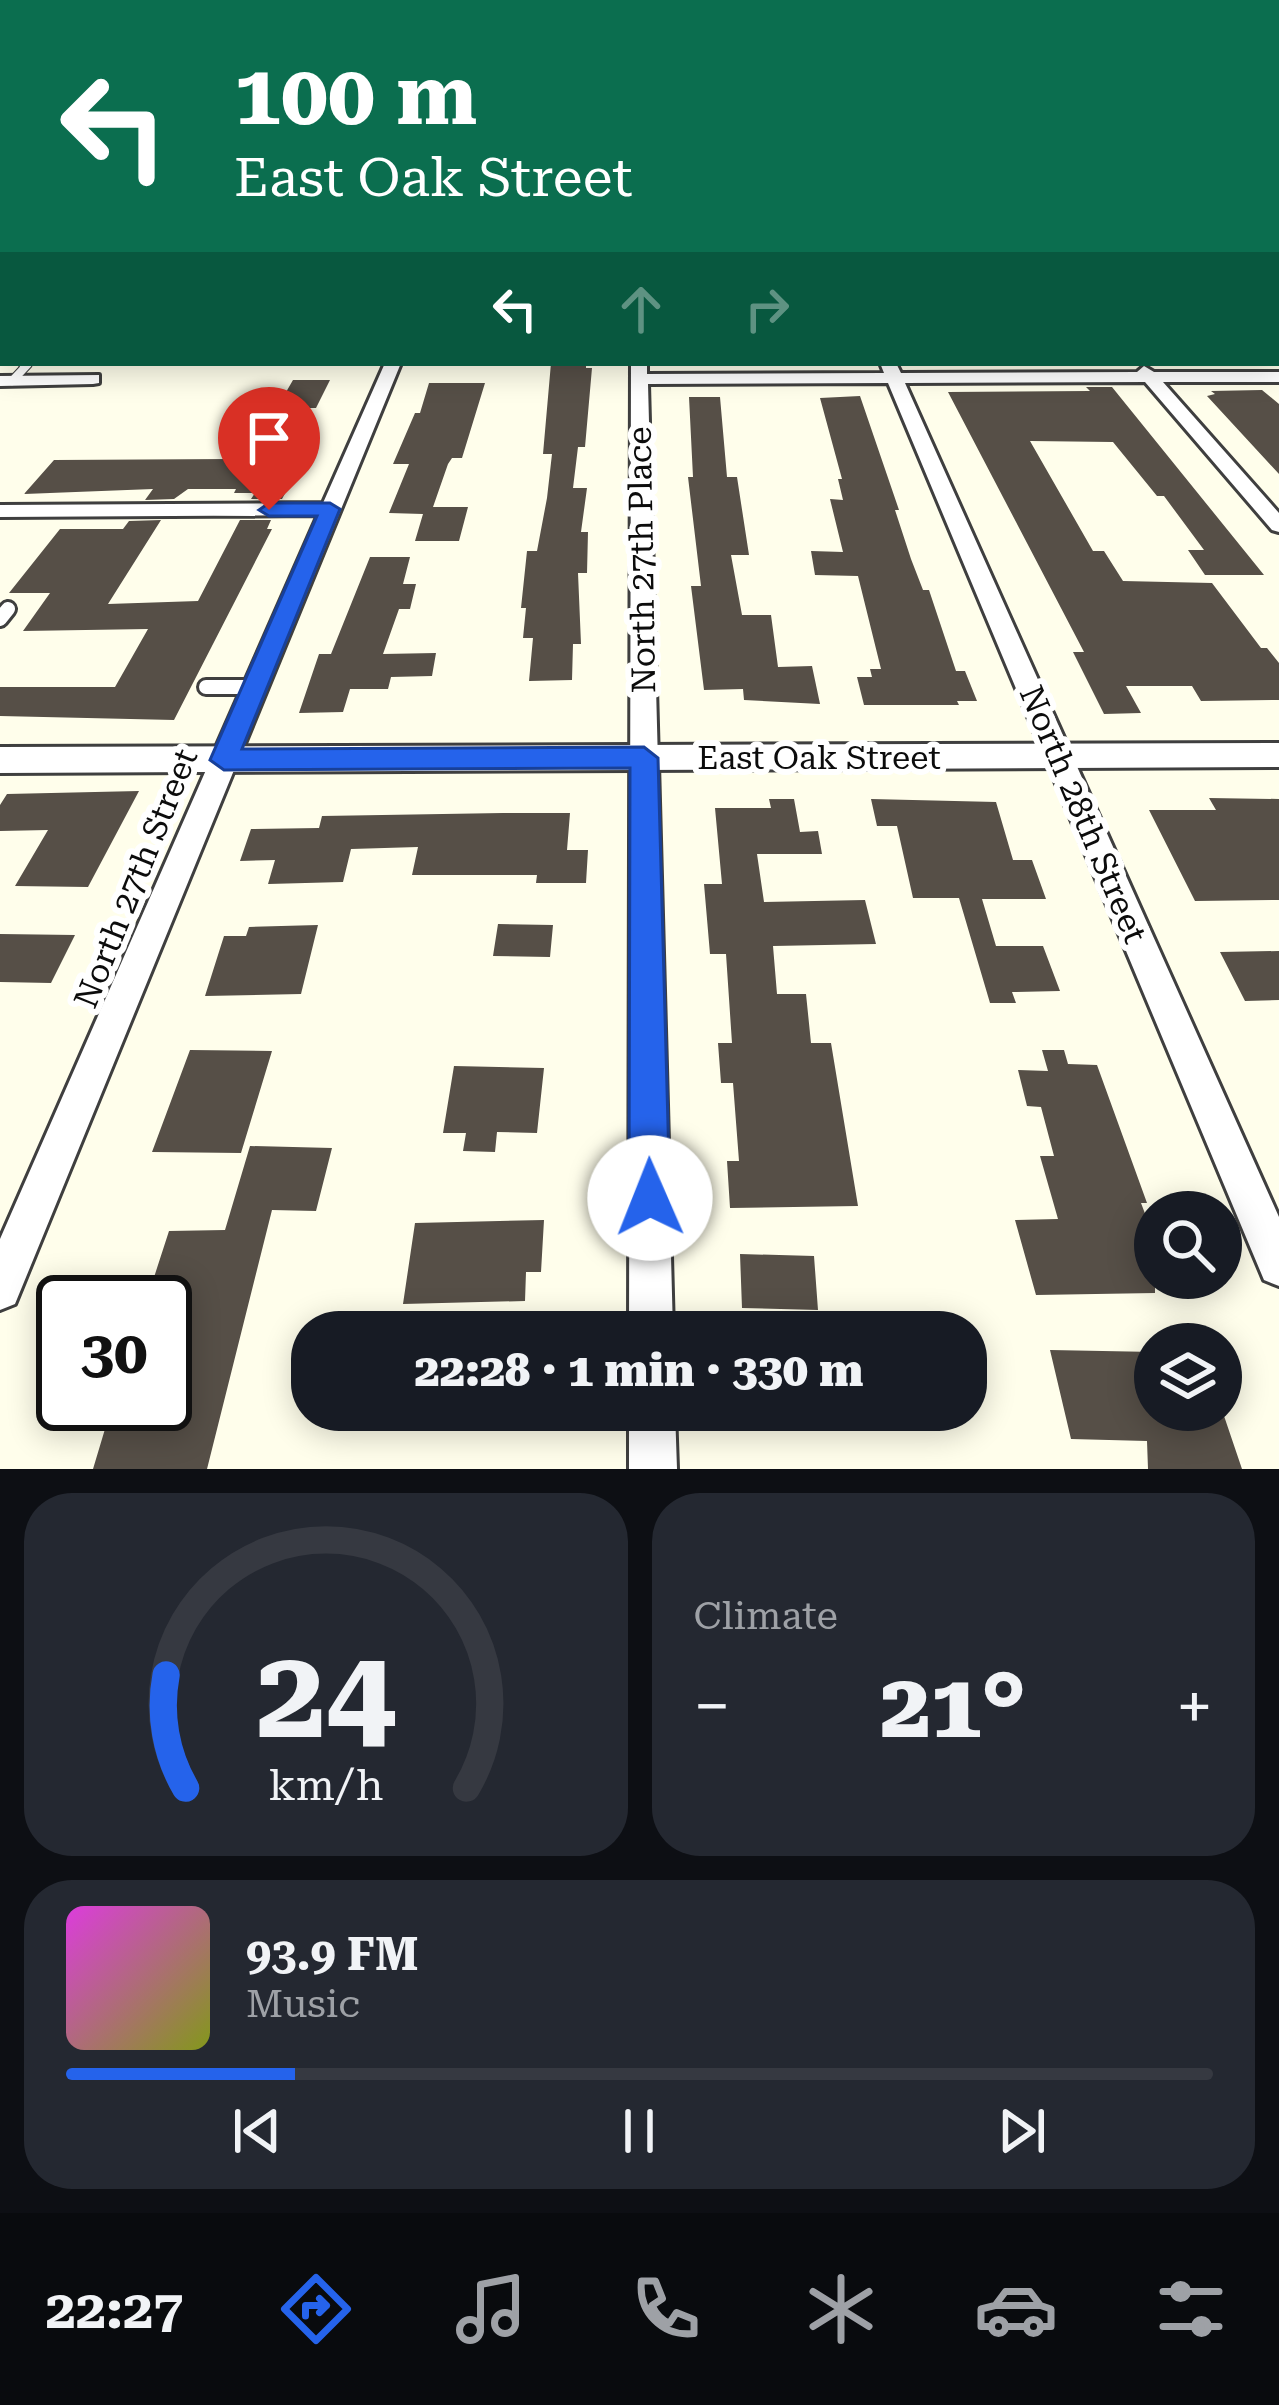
<!DOCTYPE html>
<meta charset="utf-8">
<style>
:root{--surface:#171b24;--page:#242831;--text:#f1f3f6;--muted:#9ea1a6;--line:#363941;--accent:#2563eb}
body{margin:0;font-family:"Roboto Serif",serif;background:var(--page);color:var(--text);height:100vh;display:flex;flex-direction:column;font-size:45px;white-space:nowrap}
*{box-sizing:border-box;margin:0}
p{font-size:39px;color:var(--muted)}
.icon{flex:none;width:66px;height:66px;fill:none;stroke:currentColor;stroke-width:2;stroke-linecap:round;stroke-linejoin:round}
.map{position:relative;height:1469px;overflow:hidden}
.side{display:flex;flex-direction:column;gap:24px;padding:24px;background:#0d0f14;flex:1}
.side>*{flex:none}
.banner{position:absolute;left:0px;top:0px;width:1281px;height:366px;box-shadow:0 6px 30px #0003;background:#0b6e4f;color:#fff;overflow:hidden}
.buttons{position:absolute;left:1134px;top:1191px;display:grid;gap:24px}
.buttons a{display:grid;place-items:center;width:108px;height:108px;border-radius:50%;background:var(--surface);box-shadow:0 6px 30px #0003;font-size:60px}
.speed{position:absolute;left:36px;top:1275px;display:flex;gap:24px;font-size:60px;font-weight:700;text-align:center}
.speed>*{display:grid;place-content:center;width:156px;height:156px;border-radius:50%;background:var(--surface);box-shadow:0 6px 30px #0003;line-height:1}
.speed .limit{border:6px solid #111;border-radius:18px;background:#fff;color:#111}
.pin{position:absolute;display:grid;place-items:center;width:102px;height:102px;color:#fff;margin:-123px -51px;border-radius:50% 50% 50% 0;rotate:-45deg;box-shadow:0 0 12px #0007}
.pin .icon{rotate:45deg}
.me{position:absolute;width:132px;margin:-66px;rotate:359deg;stroke-linejoin:round;filter:drop-shadow(0 0 9px #0008)}
.turn{display:flex;align-items:center;gap:42px;height:252px;padding:0 36px;font-size:54px}
.turn .icon{width:156px;height:156px;stroke-width:2.5}
.turn b{display:block;font-size:84px;line-height:102px}
.lanes{display:flex;align-items:center;height:114px;padding:0 36px;background:#0003;justify-content:center;gap:60px;direction:ltr}
.lanes .off{opacity:.35}
.big{font-size:90px;font-weight:800;line-height:1.1}
.side .widget{flex:1;display:flex;flex-direction:column;justify-content:center;gap:18px;min-width:0;padding:0 42px;border-radius:48px;background:var(--page)}
.side .dial{align-items:center;gap:0}
.dial svg{height:312px;overflow:visible;fill:none;stroke:var(--line);stroke-width:7;stroke-linecap:round;text-anchor:middle}
.dial text{fill:var(--text);stroke:none}
.song{display:flex;align-items:center;gap:36px}
.cover{width:144px;height:144px;border-radius:18px;background:linear-gradient(135deg,hsl(300 70% 55%),hsl(70 70% 35%))}
.played{height:12px;border-radius:6px;background:linear-gradient(90deg,var(--accent) 20%,var(--line) 20%)}
.keys{display:flex;justify-content:space-around;direction:ltr}
.heat{display:flex;justify-content:space-between;align-items:center;font-size:66px;direction:ltr}
.side .tiles{flex:1;display:grid;gap:24px;grid-template-columns:1fr 1fr}
.widget:last-child{grid-column:span 2}
.trip{position:absolute;left:291px;top:1311px;width:696px;height:120px;border-radius:48px;background:var(--surface);box-shadow:0 6px 30px #0003;font-weight:800;line-height:120px;text-align:center}
.tab-bar{display:flex;height:192px;justify-content:space-around;align-items:center;background:#090b0e;color:var(--muted)}
.tab-bar .icon{width:84px;height:84px}
.tab-bar .current{color:var(--accent)}
.tab-bar b{font-size:54px;color:var(--text)}
.map>svg:first-child{display:block}
.building{fill:#564f47}
.lines{fill:none;stroke-linecap:round;stroke-linejoin:round}
.service-far1-casing{stroke:#3f3f3f;stroke-width:10}
.service-casing{stroke:#3f3f3f;stroke-width:20}
.minor-casing{stroke:#3f3f3f;stroke-width:6}
.tertiary-casing{stroke:#3f3f3f;stroke-width:6}
.service-far1{stroke:#fff;stroke-width:8}
.service{stroke:#fff;stroke-width:14}
.minor{fill:#fff;fill-rule:evenodd}
.tertiary{fill:#fff;fill-rule:evenodd}
.route{fill:#2563eb;stroke:#184099;stroke-width:3}
.labels{text-anchor:middle;stroke-width:12;stroke-linejoin:round;paint-order:stroke}
.street-label{font-size:33px;fill:#0c0c0c;stroke:#fff}
</style>
<div class="map">
<svg width="1279" height="1469" viewBox="0 0 1279 1469">
<rect width="100%" height="100%" fill="#fffeeb"/>
<!-- building -->
<path class="building" d="M551,363H586V368H592L585,447H578L573,488H587L581,532H588L587,573H578L581,644H573L572,680L529,681L533,638H523L526,608H521L527,551H537L547,498L552,454H543Z
M293,380H330L316,408H301L273,459L301,463L282,499H251L255,493H234L236,489H188L174,499L145,500L153,489L24,494L54,460L232,459L257,420H270Z
M429,383H485L462,458H452L448,464L433,507H468L459,541H415L423,514L389,513L409,464H393L415,413H420Z
M1086,387H1112L1264,575H1205L1188,550H1204L1164,496H1157L1113,442L1030,441L1093,551H1104L1123,581L1212,583L1261,648H1267L1279,663V700L1201,701L1192,686H1126L1141,713L1104,714L1073,652H1084L948,392L1090,391Z
M1262,390L1279,404V474L1207,396L1215,394L1211,391Z
M860,396L899,510H895L911,559L923,590H929L956,671H965L977,701H957L959,705H864L857,677H872L870,669H881L858,576L815,575L811,551L843,552L830,499L843,500L838,479H842L820,398Z
M689,397H720L727,477H737L749,555H731L742,615H771L778,667L812,666L820,704L744,700L743,689L704,690L691,586H701L688,477H693Z
M161,520L108,604L198,601L240,520H271L267,529H272L174,720L0,716V687H115L148,629L23,631L50,593H9L60,529H123L129,521Z
M370,557H410L403,584H416L410,609H399L383,654L436,653L432,676L391,677L388,689H350L343,712L299,713L319,654H331Z
M139,791L88,887L15,886L48,830L0,831V805L7,794Z
M1209,798L1279,799V900L1195,901L1149,810H1216Z
M769,799H794L800,832L818,831L822,854H757L764,902L865,900L876,944L773,946L777,994H806L811,1043H831L858,1206L730,1208L727,1161H739L733,1083H721L718,1043H732L726,954H710L704,884H722L715,808H771Z
M871,799L996,802L1013,860H1032L1046,899H982L996,946H1043L1060,991L1012,992L1016,1003H990L959,898H913L897,826H877Z
M503,813H570L567,850H588L586,883H536L537,875H412L418,847L351,849L343,882L268,884L275,860L240,861L251,829L319,828L322,816Z
M498,924L553,925L550,957L493,956Z
M318,925L301,994L205,996L224,936H246L249,927Z
M0,934L75,935L51,983L0,982Z
M1279,951V1000L1245,1001L1220,952Z
M190,1050L272,1051L241,1153L152,1152Z
M1042,1050H1064L1068,1064L1097,1065L1147,1203H1141L1155,1240V1293L1036,1295L1015,1220L1058,1219L1040,1156H1054L1041,1107L1027,1106L1018,1070L1048,1071Z
M454,1066L544,1068L537,1133L497,1132L495,1152L463,1151L466,1133H443Z
M250,1146L332,1148L316,1211L272,1210L207,1469H93L108,1419H142L147,1404H165V1302H146L169,1231L225,1230Z
M544,1220L541,1272H526L525,1301L403,1304L415,1223Z
M740,1254L814,1256L818,1310L742,1308Z
M1050,1350L1155,1352V1410H1222L1242,1469H1148L1147,1441L1071,1439Z"/>
<g class="lines">
<!-- service-far1 casing -->
<g class="service-far1-casing">
<path id="service-far1" d="M12,381L28,364L22,363"/>
</g>
<!-- service casing -->
<g class="service-casing">
<path id="service" d="M0,619L8,609
M206,687H254"/>
</g>
<!-- minor casing -->
<g class="minor-casing">
<path id="minor" d="M0,162H3V166H0Z
M1278,207H1279V215H1278Z
M1278,275H1279V284H1278Z
M3,276V286L0,287V277Z
M385,363H401L15,1304L0,1310V1239L318,515L0,517V505L323,503Z
M631,363H647V374L884,373L880,363H896L901,373L1137,372L1144,366L1154,372H1279V382H1163L1279,513V532L1272,530L1145,382L905,383L1279,1217V1286L1264,1280L888,383L648,384L673,1332H629Z
M99,375V383L93,384L0,386V376Z
M629,1410H675L677,1469H629Z"/>
</g>
<!-- tertiary casing -->
<g class="tertiary-casing">
<path id="tertiary" d="M1279,743V767L0,773V747Z"/>
</g>
<!-- service-far1 -->
<use href="#service-far1" class="service-far1"/>
<!-- service -->
<use href="#service" class="service"/>
<!-- minor -->
<use href="#minor" class="minor"/>
<!-- tertiary -->
<use href="#tertiary" class="tertiary"/>
</g>
<!-- sky -->
<linearGradient id="sky" x2="0" y2="1"><stop stop-color="#8fc0f0"/><stop offset="0.44" stop-color="#fffff6"/><stop offset="1" stop-color="#fffff6" stop-opacity="0"/></linearGradient>
<rect width="1279" height="367" fill="url(#sky)"/>
<!-- route -->
<path class="route" d="M330,503L340,509L242,749L644,747L658,758L670,1198L664,1212L650,1218L635,1212L629,1198L630,768L224,770L210,760L317,516H269L259,510L269,503Z"/>
<g class="labels">
<!-- street labels -->
<g class="street-label">
<text transform="translate(641 560) rotate(-91)" y="12">North 27th Place</text>
<text x="819" y="769">East Oak Street</text>
<text transform="translate(1084 814) rotate(67)" y="12">North 28th Street</text>
<text transform="translate(135 878) rotate(-68)" y="12">North 27th Street</text>
</g>
</g>
</svg>
<div class="buttons">
<a><svg class="icon" aria-label="search" viewBox="0 0 24 24"><circle cx="10" cy="10" r="6"/><path d="M15 15l6 6"/></svg></a>
<a><svg class="icon" aria-label="layers" viewBox="0 0 24 24"><path d="M12 4l9 5-9 5-9-5zM3 14l9 5 9-5"/></svg></a>
</div>
<div class="speed"><div class="limit">30</div></div>
<div class="pin" style="left:269px;top:510px;background:#d93025"><svg class="icon" aria-label="arrive" viewBox="0 0 24 24"><path d="M6 21V4h12l-3 4 3 4H6"/></svg></div>
<svg class="me" style="left:650px;top:1198px" viewBox="-20 -20 40 40"><circle r="19" fill="#fff"/><path d="M0-13L10 11 0 6-10 11z" fill="#2563eb"/></svg>
<div class="trip">22:28 · 1 min · 330 m</div>
<div class="banner">
<div class="turn"><svg class="icon" aria-label="left" viewBox="0 0 24 24"><path d="M17 20v-9H6M10 6l-5 5 5 5"/></svg><div><b>100 m</b>East Oak Street</div></div>
<div class="lanes"><svg class="icon" aria-label="left" viewBox="0 0 24 24"><path d="M17 20v-9H6M10 6l-5 5 5 5"/></svg><svg class="icon off" aria-label="ahead" viewBox="0 0 24 24"><path d="M12 20V5M6 11l6-6 6 6"/></svg><svg class="icon off" aria-label="right" viewBox="0 0 24 24"><path d="M7 20v-9h11M14 6l5 5-5 5"/></svg></div>
</div>
</div>
<section class="side">
<div class="tiles">
<div class="widget dial"><svg viewBox="0 0 100 80">
<path d="M14 69A42 42 0 1 1 86 69"/>
<path d="M14 69A42 42 0 0 1 9 40" stroke="#2563eb"/>
<text x="50" y="56" font-size="32" font-weight="700">24</text>
<text x="50" y="72" font-size="11">km/h</text>
</svg></div>
<div class="widget"><p>Climate</p>
<div class="heat"><a>−</a><b class="big">21°</b><a>+</a></div>
</div>
<div class="widget">
<div class="song"><i class="cover"></i><div><b>93.9 FM</b><p>Music</p></div></div>
<div class="played"></div>
<div class="keys"><svg class="icon" aria-label="previous" viewBox="0 0 24 24"><path d="M18 5L8 12l10 7zM5 5v14"/></svg><svg class="icon" aria-label="pause" viewBox="0 0 24 24"><path d="M8 5v14M16 5v14"/></svg><svg class="icon" aria-label="next" viewBox="0 0 24 24"><path d="M6 5l10 7-10 7zM19 5v14"/></svg></div>
</div>
</div>
</section>
<nav class="tab-bar">
<b>22:27</b>
<svg class="icon current" aria-label="directions" viewBox="0 0 24 24"><path d="M12 3l9 9-9 9-9-9zM9 14v-3h6M13 9l2 2-2 2"/></svg>
<svg class="icon" aria-label="music" viewBox="0 0 24 24"><path d="M9 18V5l10-2v13"/><circle cx="6" cy="18" r="3"/><circle cx="16" cy="16" r="3"/></svg>
<svg class="icon" aria-label="phone" viewBox="0 0 24 24"><path d="M5 4h4l2 5-3 2q2 4 5 5l2-3 5 2v4C11 20 4 13 5 4z"/></svg>
<svg class="icon" aria-label="climate" viewBox="0 0 24 24"><path d="M12 3v18M4 7l16 10M4 17L20 7"/></svg>
<svg class="icon" aria-label="car" viewBox="0 0 24 24"><path d="M5 17H2v-5l4-1 3-4h7l3 4 3 1v5h-3M9 17h6M6 11h13"/><circle cx="7" cy="17" r="2"/><circle cx="17" cy="17" r="2"/></svg>
<svg class="icon" aria-label="filters" viewBox="0 0 24 24"><path d="M4 7h16M4 17h16"/><circle cx="9" cy="7" r="2"/><circle cx="15" cy="17" r="2"/></svg>
</nav>
